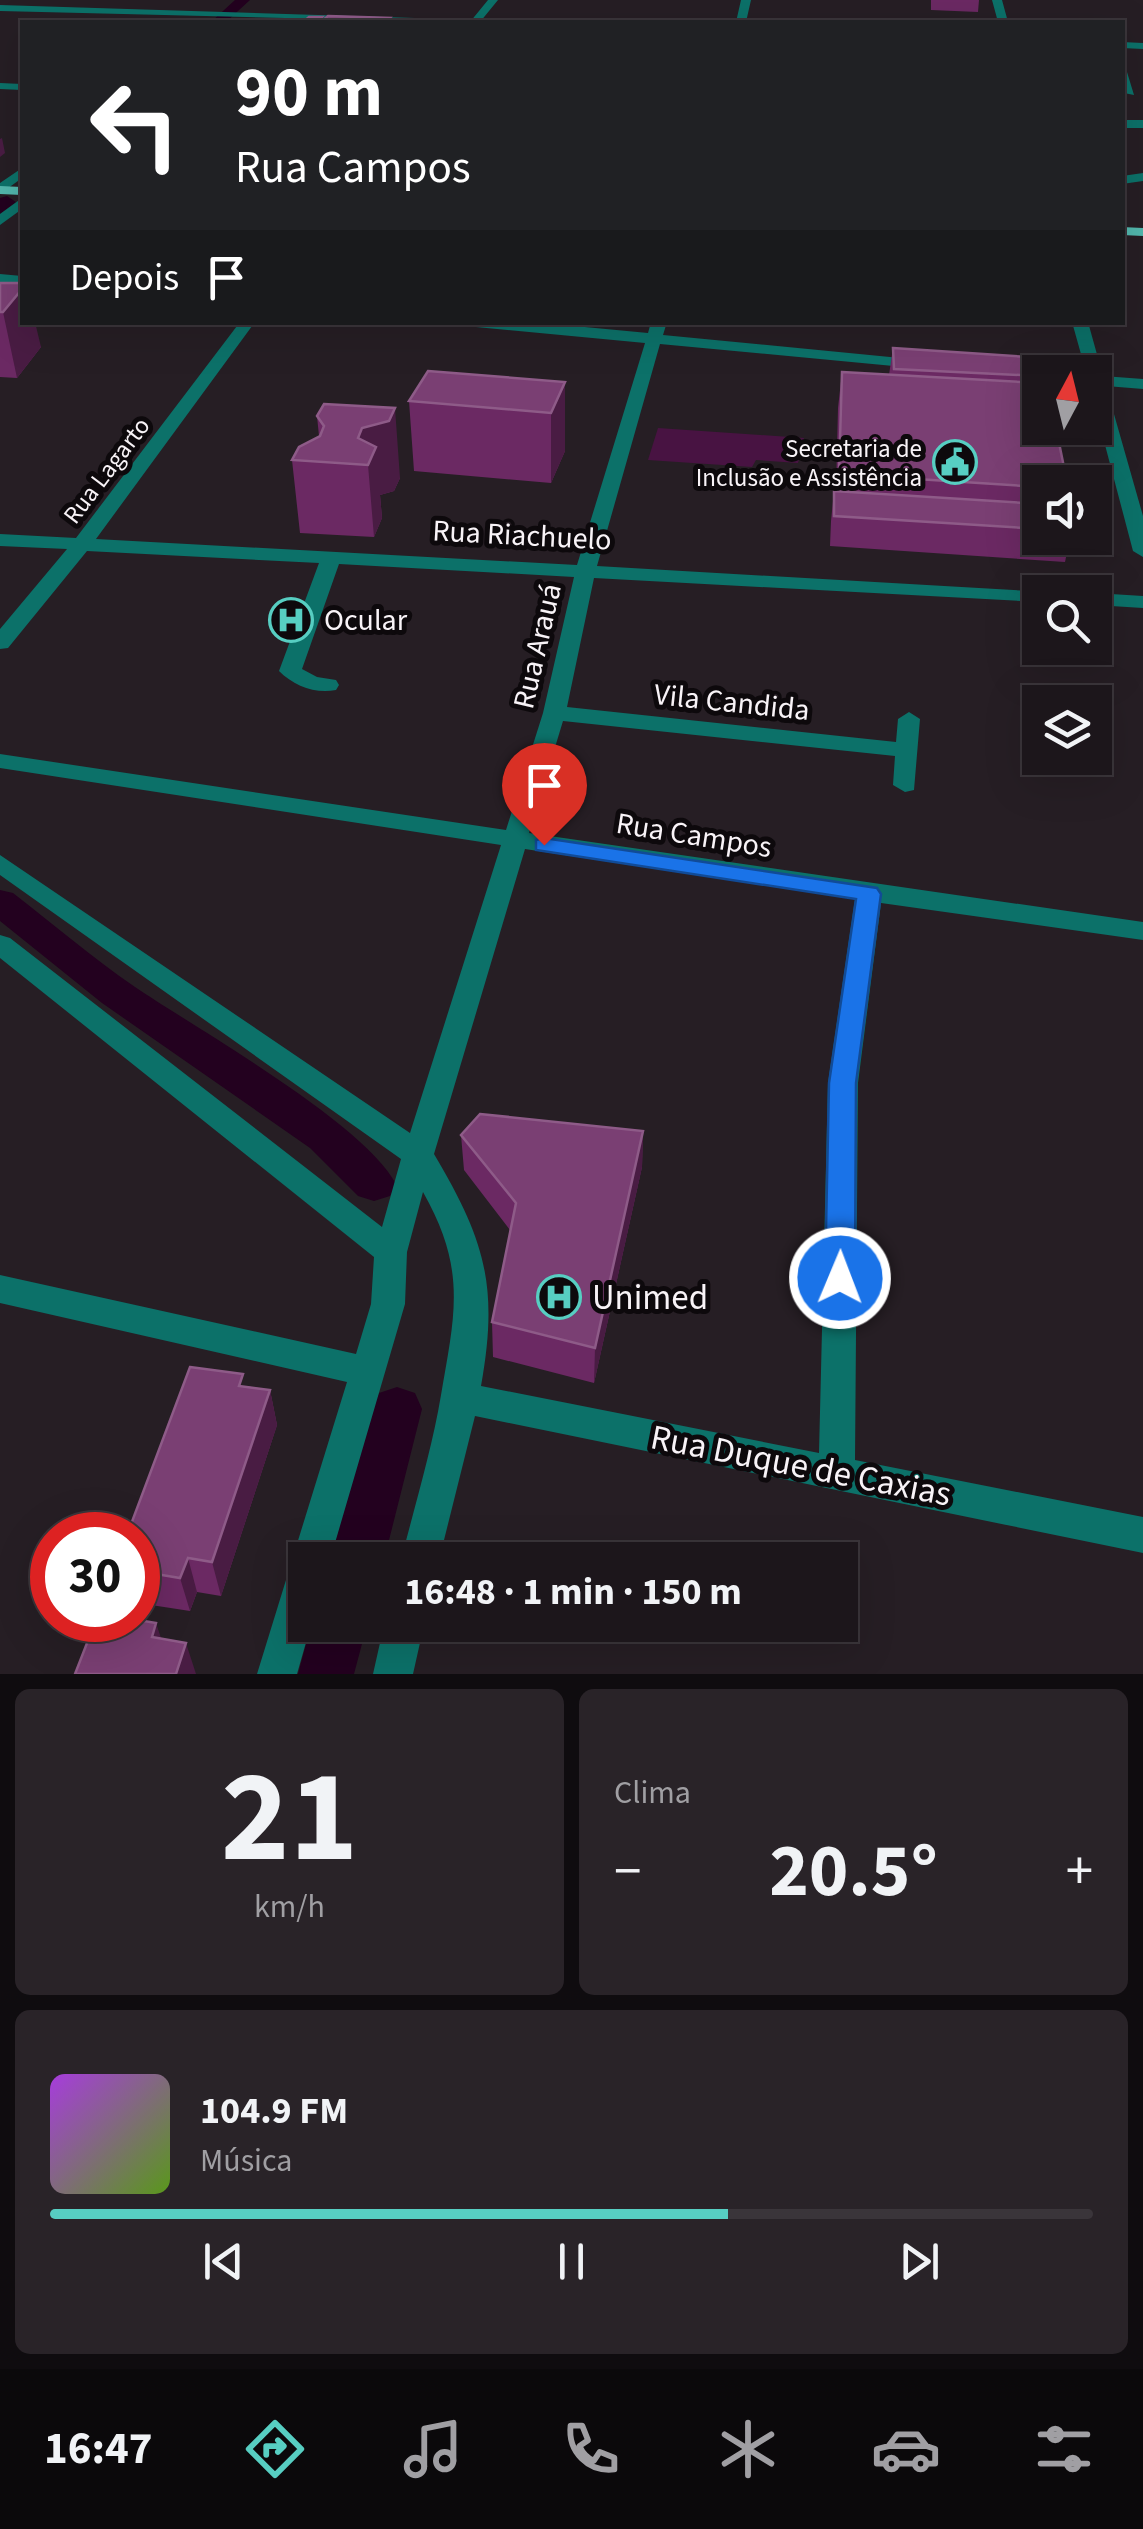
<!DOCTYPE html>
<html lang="pt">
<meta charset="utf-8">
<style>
:root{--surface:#1c161b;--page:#292328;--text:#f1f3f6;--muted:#a09fa3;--line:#3a353a;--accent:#57cec2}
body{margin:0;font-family:"Source Sans 3",sans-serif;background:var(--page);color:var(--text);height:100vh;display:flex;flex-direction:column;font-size:38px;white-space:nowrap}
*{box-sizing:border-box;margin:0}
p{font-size:32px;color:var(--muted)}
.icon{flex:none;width:55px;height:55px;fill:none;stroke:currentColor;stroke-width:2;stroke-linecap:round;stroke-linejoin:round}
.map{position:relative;height:1674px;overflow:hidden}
.panel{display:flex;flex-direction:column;gap:15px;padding:15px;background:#0f0c0f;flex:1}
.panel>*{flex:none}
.hud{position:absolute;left:20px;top:20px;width:1105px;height:305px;border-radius:0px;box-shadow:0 10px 40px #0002,0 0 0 2px var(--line);background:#202124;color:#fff;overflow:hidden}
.needle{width:65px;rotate:7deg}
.controls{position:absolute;left:1022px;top:355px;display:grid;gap:20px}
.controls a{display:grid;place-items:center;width:90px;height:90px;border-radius:0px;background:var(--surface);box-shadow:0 10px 40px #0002,0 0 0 2px var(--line);font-size:50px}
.speed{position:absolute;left:30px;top:1512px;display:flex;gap:20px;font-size:50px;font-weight:700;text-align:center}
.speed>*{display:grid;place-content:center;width:130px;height:130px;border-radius:50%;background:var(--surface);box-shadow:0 10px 40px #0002,0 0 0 2px var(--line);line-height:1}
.speed .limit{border:15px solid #d22;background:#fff;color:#111}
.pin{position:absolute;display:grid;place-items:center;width:85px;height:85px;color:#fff;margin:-102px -42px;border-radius:50% 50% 50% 0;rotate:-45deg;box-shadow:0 0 10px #0007}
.pin .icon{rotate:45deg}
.me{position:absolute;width:110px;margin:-55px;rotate:1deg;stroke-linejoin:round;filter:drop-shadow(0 0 8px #0008)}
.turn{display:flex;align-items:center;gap:35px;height:210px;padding:0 50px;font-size:45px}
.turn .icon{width:130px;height:130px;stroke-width:2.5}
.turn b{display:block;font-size:70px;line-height:85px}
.then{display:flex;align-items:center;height:95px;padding:0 50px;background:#0003;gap:20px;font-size:38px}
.big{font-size:75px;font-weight:700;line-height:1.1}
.panel .card{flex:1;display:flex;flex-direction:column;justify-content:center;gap:15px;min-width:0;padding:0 35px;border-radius:15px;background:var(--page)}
.panel .dial{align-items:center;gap:0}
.dial b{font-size:130px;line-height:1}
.song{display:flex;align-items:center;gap:30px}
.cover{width:120px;height:120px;border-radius:15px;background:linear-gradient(135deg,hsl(280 70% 55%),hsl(90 70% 35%))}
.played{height:10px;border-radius:5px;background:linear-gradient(90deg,var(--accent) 65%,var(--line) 65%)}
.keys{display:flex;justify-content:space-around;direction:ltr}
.heat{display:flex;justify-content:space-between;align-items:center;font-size:55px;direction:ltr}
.panel .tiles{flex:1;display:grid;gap:15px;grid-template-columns:1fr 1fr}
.card:last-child{grid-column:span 2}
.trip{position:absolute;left:288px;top:1542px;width:570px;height:100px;border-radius:0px;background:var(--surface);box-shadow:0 10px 40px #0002,0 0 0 2px var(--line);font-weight:700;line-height:100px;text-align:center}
.dock{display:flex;height:160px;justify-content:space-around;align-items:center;background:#0b090b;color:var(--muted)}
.dock .icon{width:70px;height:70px}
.dock .active{color:var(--accent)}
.dock b{font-size:45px;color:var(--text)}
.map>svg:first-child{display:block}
.green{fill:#481342}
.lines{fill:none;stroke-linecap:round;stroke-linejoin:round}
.canal{fill:#23011f;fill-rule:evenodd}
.minor{fill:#0c7169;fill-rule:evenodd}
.major{fill:#52b7ad;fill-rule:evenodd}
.wall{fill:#6b2963}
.shaded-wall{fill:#491c43}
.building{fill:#7a3f73;stroke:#8e5b88;stroke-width:2.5}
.route{fill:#1a73e8;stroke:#114b97;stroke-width:2.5}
.labels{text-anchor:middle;stroke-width:10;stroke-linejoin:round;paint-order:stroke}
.far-poi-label{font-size:25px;fill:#f8f3f7;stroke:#0d090c;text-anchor:end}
.far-street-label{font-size:25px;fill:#f8f3f7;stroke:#0d090c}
.street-label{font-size:30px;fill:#f8f3f7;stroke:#0d090c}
.poi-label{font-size:30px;fill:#f8f3f7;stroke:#0d090c;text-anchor:start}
.near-poi-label{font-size:35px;fill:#f8f3f7;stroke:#0d090c;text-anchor:start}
.near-street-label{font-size:35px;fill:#f8f3f7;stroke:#0d090c}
</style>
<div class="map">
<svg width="1143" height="1674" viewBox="0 0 1143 1674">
<rect width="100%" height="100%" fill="#261e24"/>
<!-- green -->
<path class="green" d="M658,428L804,438L798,463L756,460L752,467L648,460Z"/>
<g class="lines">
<!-- canal -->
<path class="canal" d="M235,0H250L226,22H211Z
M7,196L16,202L0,214V198Z
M0,890L13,893C53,924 93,958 135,987C197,1029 364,1123 396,1184L390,1196L374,1201L358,1196L310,1148L102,1003L0,921Z
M397,1387L415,1393L422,1409L384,1560H330L372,1409L379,1393Z
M311,1625H367L354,1674H298Z"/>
<!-- minor -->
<path class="minor" d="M488,0H498L480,22H470Z
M741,0H751L746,22H736Z
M992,0H1002L1008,22H998Z
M0,5L447,19L452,22L0,11Z
M1122,42L1143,43V49L1122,48Z
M1122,69L1127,72L1134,95L1124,93Z
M0,83L22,84V90L0,89Z
M1122,120H1143V128H1122Z
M22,168V178L0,194V183Z
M1143,173V181L1122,184V176Z
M22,198V209L0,225V214Z
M0,274L22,276V284L0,282Z
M240,322H255L96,539L577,565L645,343L476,327L469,322H532L648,333L651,322H667L663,335L931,361L933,364L925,369L660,344L597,566L1047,592H1040V602L594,578L567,707L896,742L898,719L909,712L920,719L914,790L905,792L893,785L895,756L563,721L529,833L1143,922V940L881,903L858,1083L855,1460L1143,1517V1553L475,1416L439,1560H401C415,1505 432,1449 441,1395C455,1313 467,1270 423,1192L407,1252L405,1304L330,1560H305V1625H311L297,1674H257L286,1580L294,1566L292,1560L347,1382L0,1303V1275L356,1354L371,1304L374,1257L0,958V935L10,938L382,1227L401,1159L0,875V855L410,1133L501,845L0,768V754L506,830L543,713L574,577L339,564L302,669L317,677L336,680L339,685L336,690C315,694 294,686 279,671L319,563L87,551L8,648L0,649V629L67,549L0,546V534L76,538ZM525,849L855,899L828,1083L819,1453L481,1386C499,1286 485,1240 434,1154Z
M1072,322H1088L1103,376L1143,379V389L1106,386L1143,516V557L1133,551L1095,407V372H1086Z
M1095,593L1143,596V608L1095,605Z
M384,1625H424L413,1674H373Z"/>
<!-- major -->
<path class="major" d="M0,186L22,187V195L0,194Z
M1122,227L1143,228V236L1122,235Z"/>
</g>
<!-- wall -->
<path class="wall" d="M931,0H979L978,12L931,10Z
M0,283L41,347L17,378L0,377Z
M893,348L1030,363L1040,372V538H1070L1065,562L830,546L831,521L834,491L836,492L838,408L842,372L889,375Z
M565,382V451L551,483L414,471L409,401Z
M317,416L400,478L394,491L380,495L382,518L374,537L300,533L292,460L319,436Z
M643,1131L642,1167L594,1383L493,1357L492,1322L510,1230L464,1170L461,1135Z
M246,1386L270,1390L277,1425L221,1596L197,1592L190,1611L138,1603V1535Z"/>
<!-- shaded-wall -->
<path class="shaded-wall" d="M2,138L5,153L0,157V139Z
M22,289V322H35L41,347L17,378L3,312Z
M565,382V451L551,483V413Z
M395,408L400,478L394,491L380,495L382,518L374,537L368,465L358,438L362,428Z
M643,1131L642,1167L594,1383L595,1348Z
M270,1390L277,1425L221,1596L212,1562Z
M188,1558L197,1592L190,1611L180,1578Z
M156,1623L167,1656L152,1637Z
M186,1643L196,1674H176Z"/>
<!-- building -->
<path class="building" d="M328,16L390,18L386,22L322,21Z
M309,17H322L317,22H303Z
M0,283H22V289L3,312H0Z
M893,348L1028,357L1030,363H1038L1040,376L894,369Z
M428,371L565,382L551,413L409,401Z
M842,372L1040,383V428H1056L1067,482H1040V487L839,474Z
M324,404L395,408L389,421L362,428L358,438L376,447L368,465L292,460L299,447L320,436L324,426L317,416Z
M834,491L1040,504V529L834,516Z
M480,1114L643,1131L595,1348L492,1322L516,1203L461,1135Z
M190,1367L243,1374L239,1386L270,1390L212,1562L188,1558L180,1578L138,1571V1535H127Z
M96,1620H138L156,1623L152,1637L186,1643L176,1674H75Z"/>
<!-- route -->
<path class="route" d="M544,838L877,888L881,894L856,1083L855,1278L850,1286L840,1290L829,1286L825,1278L829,1083L856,899L536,850V840Z"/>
<!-- icons -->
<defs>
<g id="civic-ring" transform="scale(2.25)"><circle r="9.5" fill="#0d090c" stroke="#57cec2" stroke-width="1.5"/><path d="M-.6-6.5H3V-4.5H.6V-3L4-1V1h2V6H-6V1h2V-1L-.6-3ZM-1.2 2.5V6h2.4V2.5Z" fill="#57cec2"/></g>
<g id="hospital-ring" transform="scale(2.25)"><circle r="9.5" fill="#0d090c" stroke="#57cec2" stroke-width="1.5"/><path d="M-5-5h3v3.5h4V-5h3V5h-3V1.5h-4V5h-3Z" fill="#57cec2"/></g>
</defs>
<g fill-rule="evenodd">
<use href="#civic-ring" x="955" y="462"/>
<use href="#hospital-ring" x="291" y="620"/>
<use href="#hospital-ring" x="559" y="1297"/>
</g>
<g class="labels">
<!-- far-poi labels -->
<g class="far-poi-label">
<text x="922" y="457">Secretaria de<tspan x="922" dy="29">Inclusão e Assistência</tspan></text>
</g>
<!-- far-street labels -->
<g class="far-street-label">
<text transform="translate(106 470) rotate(-53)" y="9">Rua Lagarto</text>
</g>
<!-- street labels -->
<g class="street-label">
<text transform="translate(522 535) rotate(3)" y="10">Rua Riachuelo</text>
<text transform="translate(537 646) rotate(-77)" y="10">Rua Arauá</text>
<text transform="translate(732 702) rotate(6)" y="10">Vila Candida</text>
<text transform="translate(694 835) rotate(9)" y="10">Rua Campos</text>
</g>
<!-- poi labels -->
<g class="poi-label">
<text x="324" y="630">Ocular</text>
</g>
<!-- near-poi labels -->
<g class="near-poi-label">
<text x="592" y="1309">Unimed</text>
</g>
<!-- near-street labels -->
<g class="near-street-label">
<text transform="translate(801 1465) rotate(11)" y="12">Rua Duque de Caxias</text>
</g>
</g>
</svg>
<div class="controls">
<a><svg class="needle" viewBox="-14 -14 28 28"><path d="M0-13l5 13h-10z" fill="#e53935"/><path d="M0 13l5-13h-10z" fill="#a09fa3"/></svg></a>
<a><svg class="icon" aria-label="sound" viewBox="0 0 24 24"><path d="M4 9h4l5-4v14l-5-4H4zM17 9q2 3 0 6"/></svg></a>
<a><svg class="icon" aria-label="search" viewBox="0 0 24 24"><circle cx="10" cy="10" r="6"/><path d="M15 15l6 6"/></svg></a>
<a><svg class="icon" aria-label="layers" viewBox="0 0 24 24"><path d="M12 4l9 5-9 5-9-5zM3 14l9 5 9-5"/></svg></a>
</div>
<div class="speed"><div class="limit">30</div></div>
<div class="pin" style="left:544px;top:845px;background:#d93025"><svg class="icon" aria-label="arrive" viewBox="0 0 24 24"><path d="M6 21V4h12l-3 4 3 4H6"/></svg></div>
<svg class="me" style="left:840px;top:1278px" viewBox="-20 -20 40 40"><circle r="17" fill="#1a73e8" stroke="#fff" stroke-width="3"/><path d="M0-11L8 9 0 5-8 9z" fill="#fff"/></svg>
<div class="trip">16:48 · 1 min · 150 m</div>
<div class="hud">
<div class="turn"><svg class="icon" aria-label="left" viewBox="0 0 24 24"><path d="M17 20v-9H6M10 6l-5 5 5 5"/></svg><div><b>90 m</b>Rua Campos</div></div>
<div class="then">Depois<svg class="icon" aria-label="arrive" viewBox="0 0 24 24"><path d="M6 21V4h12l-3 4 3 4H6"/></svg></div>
</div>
</div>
<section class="panel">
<div class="tiles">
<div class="card dial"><b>21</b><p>km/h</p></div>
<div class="card"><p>Clima</p>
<div class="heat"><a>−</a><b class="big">20.5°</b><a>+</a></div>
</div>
<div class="card">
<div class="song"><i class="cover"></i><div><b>104.9 FM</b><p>Música</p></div></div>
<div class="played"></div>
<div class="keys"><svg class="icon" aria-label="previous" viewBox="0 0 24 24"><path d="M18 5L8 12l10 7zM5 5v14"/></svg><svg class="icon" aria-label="pause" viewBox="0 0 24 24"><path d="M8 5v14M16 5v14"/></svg><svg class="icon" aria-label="next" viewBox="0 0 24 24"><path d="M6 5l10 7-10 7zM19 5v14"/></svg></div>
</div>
</div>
</section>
<nav class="dock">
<b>16:47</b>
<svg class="icon active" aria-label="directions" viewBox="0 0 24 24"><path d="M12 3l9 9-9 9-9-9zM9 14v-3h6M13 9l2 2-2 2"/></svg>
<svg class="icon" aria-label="music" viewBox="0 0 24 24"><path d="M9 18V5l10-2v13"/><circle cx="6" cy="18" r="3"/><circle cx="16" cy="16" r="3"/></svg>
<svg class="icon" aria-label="phone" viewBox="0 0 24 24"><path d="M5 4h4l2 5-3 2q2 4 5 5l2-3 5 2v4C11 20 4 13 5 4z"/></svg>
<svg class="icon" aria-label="climate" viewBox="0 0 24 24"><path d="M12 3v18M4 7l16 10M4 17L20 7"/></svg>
<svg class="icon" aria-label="car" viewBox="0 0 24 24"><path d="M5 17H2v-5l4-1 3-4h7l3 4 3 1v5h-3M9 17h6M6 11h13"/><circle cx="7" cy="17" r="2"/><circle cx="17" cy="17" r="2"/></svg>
<svg class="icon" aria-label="filters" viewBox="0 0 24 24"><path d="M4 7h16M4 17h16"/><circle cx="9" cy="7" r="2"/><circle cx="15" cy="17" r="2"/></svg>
</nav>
